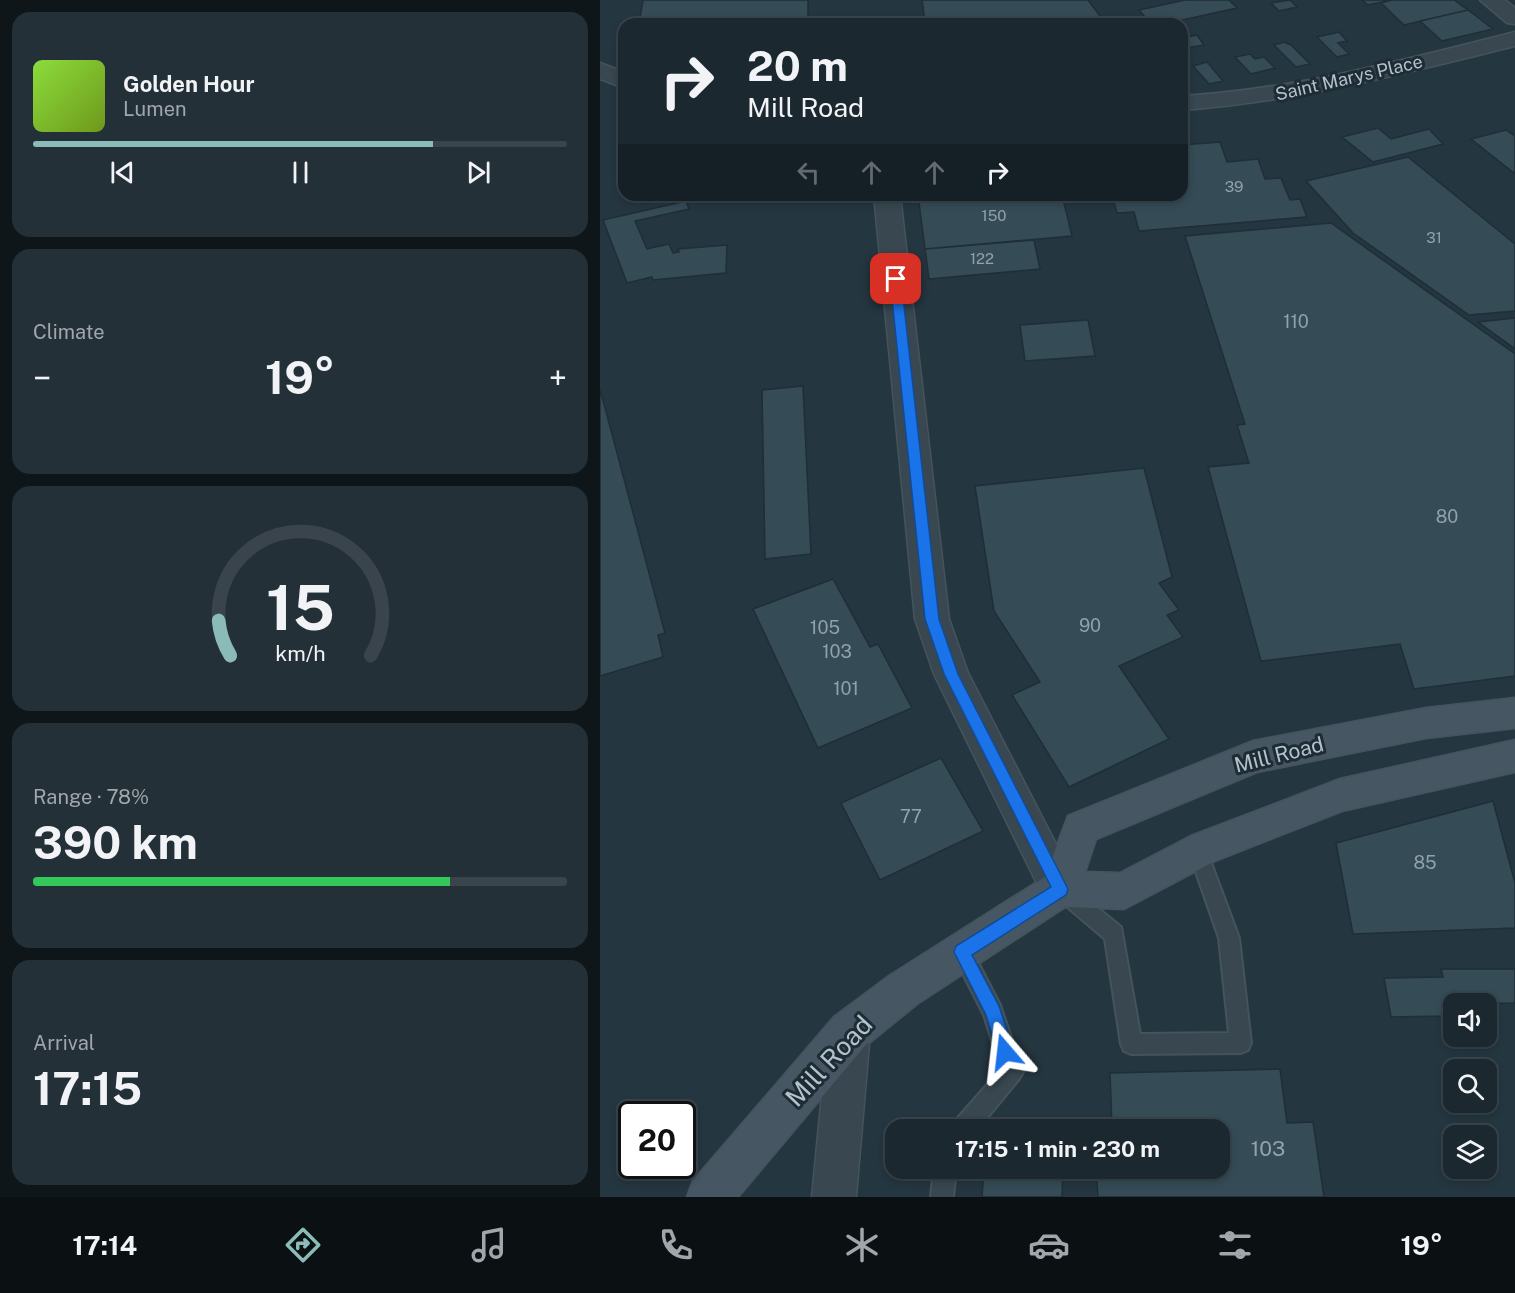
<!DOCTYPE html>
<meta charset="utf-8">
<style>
:root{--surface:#1b2830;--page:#243038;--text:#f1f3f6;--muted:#a0a6ab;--line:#39444c;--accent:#8bbbb9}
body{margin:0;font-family:"Public Sans",sans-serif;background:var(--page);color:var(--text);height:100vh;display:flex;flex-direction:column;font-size:22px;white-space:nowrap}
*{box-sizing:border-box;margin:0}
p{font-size:20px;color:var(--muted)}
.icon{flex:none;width:33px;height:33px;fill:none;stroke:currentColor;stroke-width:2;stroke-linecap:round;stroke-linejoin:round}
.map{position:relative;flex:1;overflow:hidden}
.panel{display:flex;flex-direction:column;gap:12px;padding:12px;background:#0f161a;width:600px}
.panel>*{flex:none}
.guide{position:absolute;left:18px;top:18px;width:570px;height:183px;border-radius:18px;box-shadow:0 3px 9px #0003,0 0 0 2px var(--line);background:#1b2830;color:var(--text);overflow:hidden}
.buttons{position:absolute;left:843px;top:993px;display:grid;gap:12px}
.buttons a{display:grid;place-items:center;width:54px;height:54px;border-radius:12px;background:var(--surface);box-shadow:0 3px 9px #0003,0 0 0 2px var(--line);font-size:30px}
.speed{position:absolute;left:18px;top:1101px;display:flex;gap:12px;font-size:30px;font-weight:700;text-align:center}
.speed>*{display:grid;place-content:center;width:78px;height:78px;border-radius:50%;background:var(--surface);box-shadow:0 3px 9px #0003,0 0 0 2px var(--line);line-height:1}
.speed .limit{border:3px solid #111;border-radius:9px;background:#fff;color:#111}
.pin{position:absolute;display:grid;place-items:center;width:51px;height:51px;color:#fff;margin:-26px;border-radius:12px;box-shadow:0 3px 9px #0006}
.me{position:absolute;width:66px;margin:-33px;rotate:343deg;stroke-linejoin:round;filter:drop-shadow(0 0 4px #0008)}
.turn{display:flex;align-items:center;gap:21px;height:126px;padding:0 30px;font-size:27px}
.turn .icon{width:78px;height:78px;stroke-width:2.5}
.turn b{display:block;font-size:42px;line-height:51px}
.lanes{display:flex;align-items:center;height:57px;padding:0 30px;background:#0003;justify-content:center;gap:30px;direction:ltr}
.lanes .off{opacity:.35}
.big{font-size:45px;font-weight:700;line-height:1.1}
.panel .card{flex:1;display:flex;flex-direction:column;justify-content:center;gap:9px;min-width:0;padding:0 21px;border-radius:18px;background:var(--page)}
.panel .dial{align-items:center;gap:0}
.dial svg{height:156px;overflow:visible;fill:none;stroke:var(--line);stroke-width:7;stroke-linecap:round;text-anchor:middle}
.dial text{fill:var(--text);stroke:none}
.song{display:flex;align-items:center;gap:18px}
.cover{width:72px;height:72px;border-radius:9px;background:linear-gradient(135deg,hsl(90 70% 55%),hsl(80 70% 35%))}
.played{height:6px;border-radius:3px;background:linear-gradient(90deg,var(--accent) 75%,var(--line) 75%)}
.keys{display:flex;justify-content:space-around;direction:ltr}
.heat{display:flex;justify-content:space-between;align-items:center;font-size:33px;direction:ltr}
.charge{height:9px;border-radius:4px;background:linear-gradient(90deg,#34c759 78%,var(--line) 0)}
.trip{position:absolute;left:285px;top:1119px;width:345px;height:60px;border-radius:18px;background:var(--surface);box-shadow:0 3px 9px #0003,0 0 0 2px var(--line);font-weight:700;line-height:60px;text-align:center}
.tab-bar{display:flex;height:96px;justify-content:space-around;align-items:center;background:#0b1013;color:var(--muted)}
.tab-bar .icon{width:42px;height:42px}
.tab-bar .current{color:var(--accent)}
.tab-bar b{font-size:27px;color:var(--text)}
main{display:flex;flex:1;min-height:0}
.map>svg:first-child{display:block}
.building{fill:#354b56;stroke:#1f2e37;stroke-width:1.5}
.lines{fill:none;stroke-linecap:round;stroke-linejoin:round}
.service-casing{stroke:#44535c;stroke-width:4}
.minor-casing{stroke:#44535c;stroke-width:3}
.secondary-casing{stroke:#44535c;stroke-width:3}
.service{fill:#384750;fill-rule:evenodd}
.minor{fill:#384750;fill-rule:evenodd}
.secondary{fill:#465763;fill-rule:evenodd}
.route{fill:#1a73e8;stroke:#114b97;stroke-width:1.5}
.labels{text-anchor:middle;stroke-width:6;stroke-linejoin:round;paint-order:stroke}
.far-number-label{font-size:15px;fill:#92a2ac}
.far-street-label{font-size:18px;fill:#b4c2cb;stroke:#1d2c35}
.number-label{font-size:18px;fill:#92a2ac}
.street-label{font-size:21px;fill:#b4c2cb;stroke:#1d2c35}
.near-number-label{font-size:21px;fill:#92a2ac}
.near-street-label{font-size:26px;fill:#b4c2cb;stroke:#1d2c35}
</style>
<main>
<section class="panel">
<div class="card">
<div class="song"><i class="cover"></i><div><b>Golden Hour</b><p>Lumen</p></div></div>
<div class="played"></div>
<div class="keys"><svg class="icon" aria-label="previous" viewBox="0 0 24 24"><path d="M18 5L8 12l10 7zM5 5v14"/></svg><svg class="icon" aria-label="pause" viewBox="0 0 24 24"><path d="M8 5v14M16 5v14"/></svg><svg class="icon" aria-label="next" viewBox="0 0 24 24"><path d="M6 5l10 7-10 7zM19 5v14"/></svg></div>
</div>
<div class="card"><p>Climate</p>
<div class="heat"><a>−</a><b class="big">19°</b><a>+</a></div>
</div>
<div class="card dial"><svg viewBox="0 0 100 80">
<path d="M14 69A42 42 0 1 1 86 69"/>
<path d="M14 69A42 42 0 0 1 8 51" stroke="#8bbbb9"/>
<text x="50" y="56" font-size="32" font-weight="700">15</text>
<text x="50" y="72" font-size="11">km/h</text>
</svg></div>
<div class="card"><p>Range · 78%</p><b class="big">390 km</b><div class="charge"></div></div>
<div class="card"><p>Arrival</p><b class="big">17:15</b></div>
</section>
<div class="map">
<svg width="915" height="1197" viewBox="0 0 915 1197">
<rect width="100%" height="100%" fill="#243640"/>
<!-- building -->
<path class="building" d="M43,0H208V24H39Z
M322,0H488L506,24H288L325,22Z
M585,0H629L637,8L564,24H551L539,10Z
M690,0L697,7L679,11L671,3Z
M762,0H792L768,5Z
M792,0H854L868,10L804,25L781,3Z
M868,10L893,29L842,41L820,21Z
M739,32L747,41L738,43L749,54L737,57L717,37Z
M597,35L604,45L587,48L582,38Z
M684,42L691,45L710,64L696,67L674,45Z
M650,54L655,59L664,57L675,68L651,74L635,57Z
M607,62L623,81L609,84L593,66Z
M778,128L791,139L829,129L843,144L773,162L742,137Z
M906,130L915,136V174L871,139Z
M620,142L627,162L658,159L665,179L681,178L690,200L700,199L707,217L539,231L534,212L517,213L512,195H582V145Z
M808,157L915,244V311L869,315L753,233L706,181Z
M318,195H462L472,236L325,249Z
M86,201L89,209L35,221L47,249L69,244L73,253L79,252L78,249L127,245L126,273L53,280L52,277L27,283L3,220Z
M731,223L915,354V676L814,689L800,644L661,661L608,467L649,463L637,425L645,424L585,236Z
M434,240L440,269L329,279L325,249Z
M915,318V349L878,322Z
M488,320L495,356L425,361L420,325Z
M203,386L211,554L165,559L162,390Z
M0,389L65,633L58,635L63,657L0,676Z
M544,468L572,577L559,583L579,610L567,615L583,637L519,666L569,739L469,787L412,695L440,682L394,611L375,486Z
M233,579L270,647L278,644L312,708L218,748L153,609Z
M341,758L383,831L280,880L241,803Z
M893,801L915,883V928L753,934L736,843Z
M841,969H915V1003L845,1004L847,1016L791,1017L784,978L843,977Z
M680,1069L687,1123L713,1122L724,1197H498L496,1168H620V1130H495L512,1127L510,1073Z
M401,1124L467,1126L470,1130H394Z
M384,1168H463L462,1197H382Z"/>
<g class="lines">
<!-- service casing -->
<g class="service-casing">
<path id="service" d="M598,843L605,846L607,852L639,938L651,1043L648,1050L641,1053L531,1054L524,1051L521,1044L505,939L458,899L455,893L458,887L465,884L472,887L521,927L540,1034L629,1033L619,938L589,852L591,846Z
M362,942L369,945L400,1005L423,1072L419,1079L377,1130H351L354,1122L401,1069L384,1015L352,952L355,945Z
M334,1168H356L353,1197H331Z"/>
</g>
<!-- minor casing -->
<g class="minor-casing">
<path id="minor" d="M880,0H905L915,8V24L907,23Z
M915,32V46C805,73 696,102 582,110V96C696,89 805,60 915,32Z
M0,63L24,72V88L0,79Z
M274,195H300L349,619L368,673L479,889L474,902L460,907L446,902L334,674L315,619Z
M249,1011L264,1017L270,1032L256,1197H212L228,1032L234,1017Z"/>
</g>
<!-- secondary casing -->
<g class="secondary-casing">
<path id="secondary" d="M915,698V728L826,738L657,772L496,839L485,872L520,873L591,836L740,779L915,740V772L742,811L617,860L524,909L465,907L317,1004L264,1047L138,1197H87L93,1181L234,1017L289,976L445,877L468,816L653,741L826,708Z"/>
</g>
<!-- service -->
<use href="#service" class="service"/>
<!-- minor -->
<use href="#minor" class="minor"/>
<!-- secondary -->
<use href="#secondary" class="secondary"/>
</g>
<!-- route -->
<path class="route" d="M296,276L301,279L339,619L358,674L468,889L466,895L372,955L399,1006L414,1052L412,1058L405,1061L399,1058L386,1015L354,952L356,946L451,887L344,674L325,619L290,279Z"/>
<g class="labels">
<!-- far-number labels -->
<g class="far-number-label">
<text x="634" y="192">39</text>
<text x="394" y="221">150</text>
<text x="834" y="243">31</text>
<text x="382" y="264">122</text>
</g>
<!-- far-street labels -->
<g class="far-street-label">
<text transform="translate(749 78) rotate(-13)" y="6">Saint Marys Place</text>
</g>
<!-- number labels -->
<g class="number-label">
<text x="696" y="328">110</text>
<text x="847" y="523">80</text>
<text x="490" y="632">90</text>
<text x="225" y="634">105</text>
<text x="237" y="658">103</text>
<text x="246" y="695">101</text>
<text x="311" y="823">77</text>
<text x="825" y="869">85</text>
</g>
<!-- street labels -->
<g class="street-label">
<text transform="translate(679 755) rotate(-14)" y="7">Mill Road</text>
</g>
<!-- near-number labels -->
<g class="near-number-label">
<text x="668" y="1156">103</text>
</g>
<!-- near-street labels -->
<g class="near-street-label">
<text transform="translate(229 1061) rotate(-47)" y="9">Mill Road</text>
</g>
</g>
</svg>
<div class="buttons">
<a><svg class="icon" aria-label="sound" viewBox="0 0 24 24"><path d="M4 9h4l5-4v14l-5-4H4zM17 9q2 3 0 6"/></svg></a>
<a><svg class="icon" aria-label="search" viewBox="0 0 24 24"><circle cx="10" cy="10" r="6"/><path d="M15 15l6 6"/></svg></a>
<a><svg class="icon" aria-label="layers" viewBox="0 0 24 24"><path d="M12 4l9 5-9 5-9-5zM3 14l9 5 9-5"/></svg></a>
</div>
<div class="speed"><div class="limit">20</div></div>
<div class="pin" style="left:296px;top:279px;background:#d93025"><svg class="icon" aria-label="arrive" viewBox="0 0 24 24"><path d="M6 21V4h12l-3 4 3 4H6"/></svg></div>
<svg class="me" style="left:405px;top:1052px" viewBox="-20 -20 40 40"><path d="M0-17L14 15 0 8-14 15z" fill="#1a73e8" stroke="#fff" stroke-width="4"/></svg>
<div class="trip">17:15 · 1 min · 230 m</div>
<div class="guide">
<div class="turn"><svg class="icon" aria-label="right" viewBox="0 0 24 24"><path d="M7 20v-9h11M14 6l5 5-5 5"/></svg><div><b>20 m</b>Mill Road</div></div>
<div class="lanes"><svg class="icon off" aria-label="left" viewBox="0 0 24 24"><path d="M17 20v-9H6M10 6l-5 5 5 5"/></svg><svg class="icon off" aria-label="ahead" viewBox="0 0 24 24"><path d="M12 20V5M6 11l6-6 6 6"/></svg><svg class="icon off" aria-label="ahead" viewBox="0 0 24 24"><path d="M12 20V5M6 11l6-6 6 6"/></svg><svg class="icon" aria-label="right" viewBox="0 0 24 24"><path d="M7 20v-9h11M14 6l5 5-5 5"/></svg></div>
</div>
</div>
</main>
<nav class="tab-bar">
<b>17:14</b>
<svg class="icon current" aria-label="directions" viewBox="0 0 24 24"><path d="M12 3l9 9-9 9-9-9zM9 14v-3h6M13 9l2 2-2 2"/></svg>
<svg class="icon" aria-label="music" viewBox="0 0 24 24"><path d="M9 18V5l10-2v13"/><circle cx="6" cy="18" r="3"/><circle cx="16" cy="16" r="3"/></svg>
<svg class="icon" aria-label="phone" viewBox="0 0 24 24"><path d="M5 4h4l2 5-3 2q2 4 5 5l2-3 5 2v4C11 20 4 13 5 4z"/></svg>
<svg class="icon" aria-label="climate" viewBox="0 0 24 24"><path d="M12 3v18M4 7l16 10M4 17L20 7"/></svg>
<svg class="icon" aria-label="car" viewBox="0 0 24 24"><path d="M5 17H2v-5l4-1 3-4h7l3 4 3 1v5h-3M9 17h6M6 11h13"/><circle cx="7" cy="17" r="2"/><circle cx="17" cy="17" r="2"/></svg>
<svg class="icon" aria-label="filters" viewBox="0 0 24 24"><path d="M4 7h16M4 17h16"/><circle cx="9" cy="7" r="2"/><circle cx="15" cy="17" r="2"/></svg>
<b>19°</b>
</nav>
